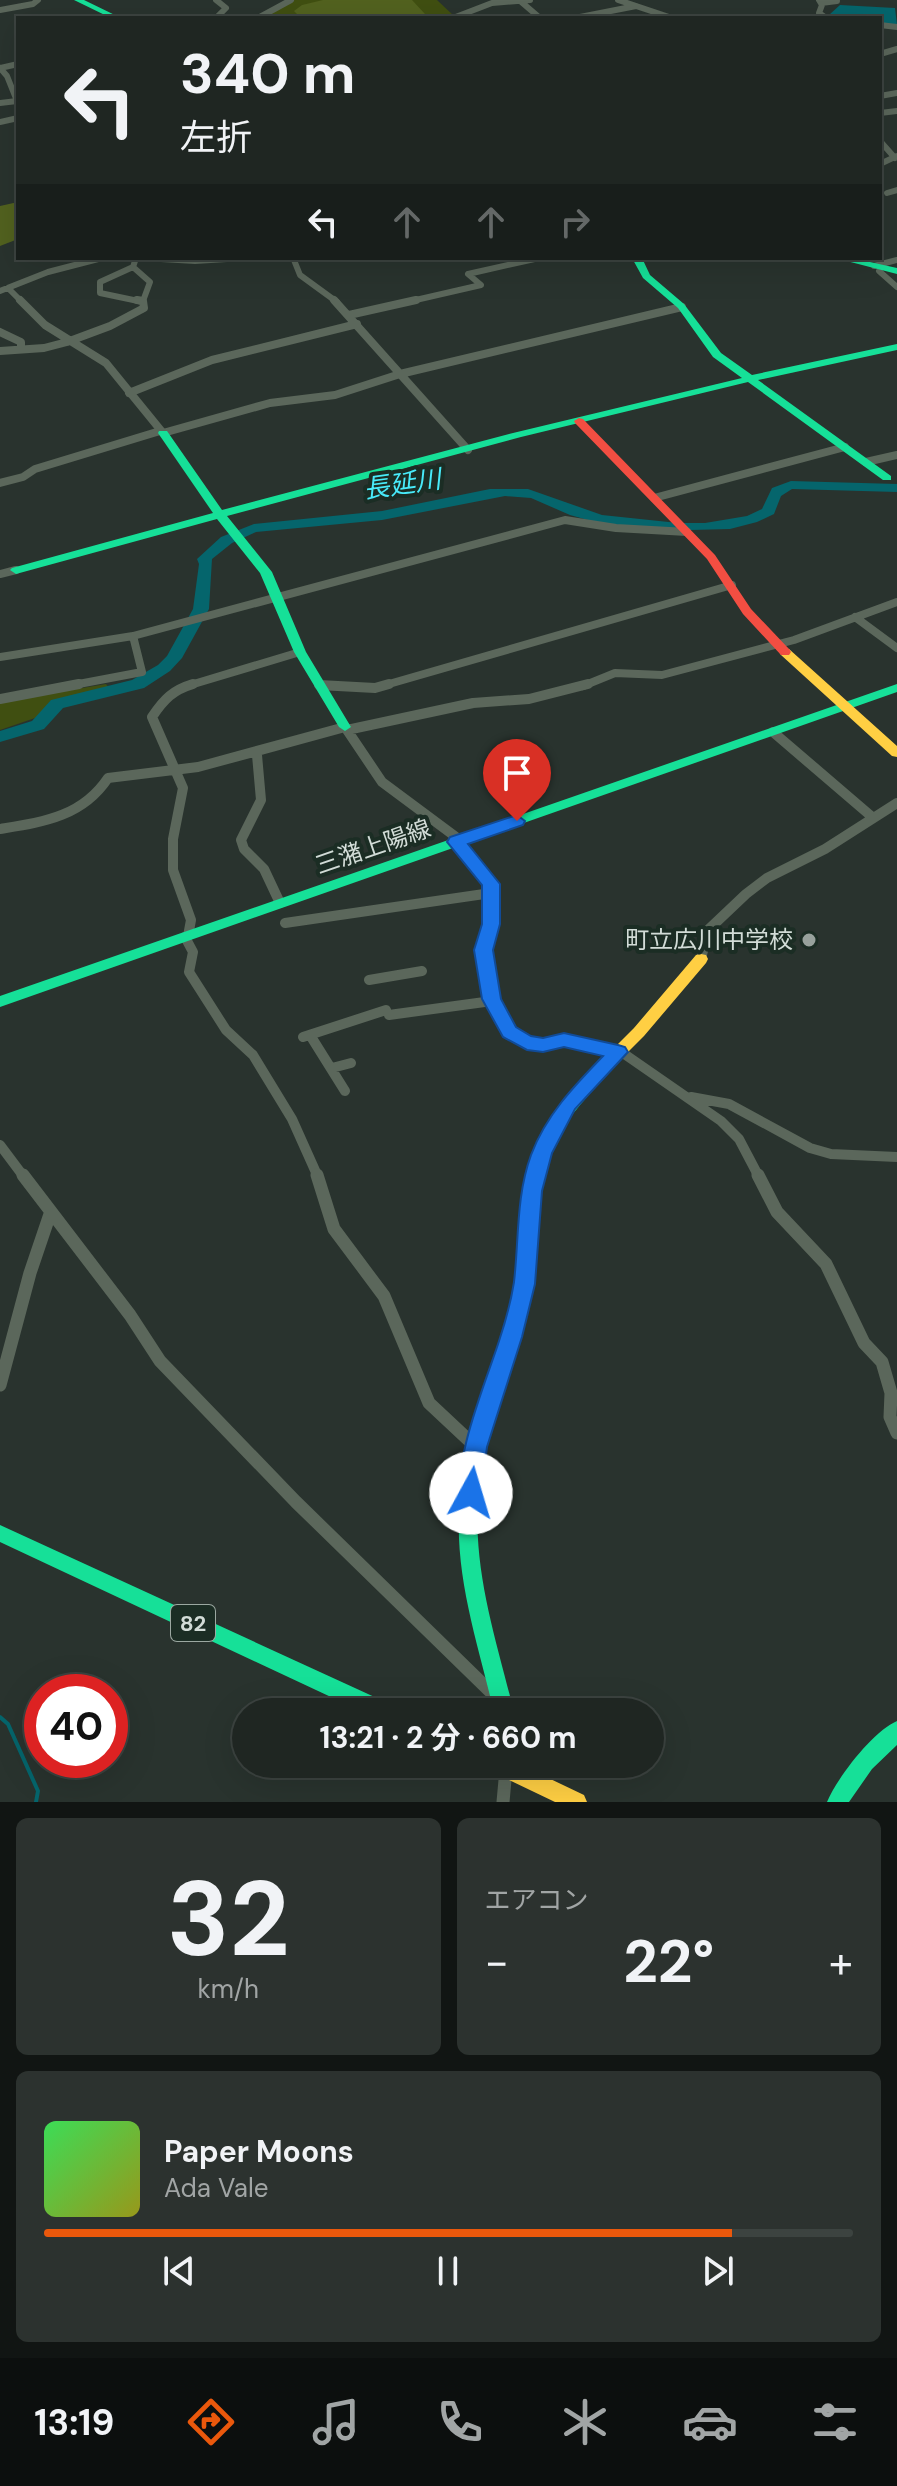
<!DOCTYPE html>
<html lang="ja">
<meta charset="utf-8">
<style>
:root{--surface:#1f2622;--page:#2c322f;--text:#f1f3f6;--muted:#a1a5a5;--line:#3c4340;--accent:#ea580c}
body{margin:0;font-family:"DM Sans","Noto Sans JP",sans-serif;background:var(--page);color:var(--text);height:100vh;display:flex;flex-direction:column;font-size:30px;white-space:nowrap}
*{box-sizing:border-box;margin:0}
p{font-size:26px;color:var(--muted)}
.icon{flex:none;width:44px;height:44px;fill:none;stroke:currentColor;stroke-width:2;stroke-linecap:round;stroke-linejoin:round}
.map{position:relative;height:1802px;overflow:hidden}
.sheet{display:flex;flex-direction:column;gap:16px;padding:16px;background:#111513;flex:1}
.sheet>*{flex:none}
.hud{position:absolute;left:16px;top:16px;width:866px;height:244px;border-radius:0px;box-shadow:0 8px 32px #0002,0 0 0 2px var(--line);background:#1f2622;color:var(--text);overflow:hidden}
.speed{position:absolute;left:24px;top:1674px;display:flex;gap:16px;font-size:40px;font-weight:700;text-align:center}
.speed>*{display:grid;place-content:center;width:104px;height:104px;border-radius:50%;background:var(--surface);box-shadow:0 8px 32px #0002,0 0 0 2px var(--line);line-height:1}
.speed .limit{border:12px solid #d22;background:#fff;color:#111}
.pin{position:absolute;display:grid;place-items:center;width:68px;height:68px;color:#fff;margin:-82px -34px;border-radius:50% 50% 50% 0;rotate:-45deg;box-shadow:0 0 8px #0007}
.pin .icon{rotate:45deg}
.me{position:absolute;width:88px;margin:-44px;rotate:6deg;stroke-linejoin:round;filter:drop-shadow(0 0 6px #0008)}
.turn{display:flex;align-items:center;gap:28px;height:168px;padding:0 32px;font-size:36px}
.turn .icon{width:104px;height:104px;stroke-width:2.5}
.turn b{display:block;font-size:56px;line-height:68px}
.lanes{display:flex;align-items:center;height:76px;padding:0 32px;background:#0003;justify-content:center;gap:40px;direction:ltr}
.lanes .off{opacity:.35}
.big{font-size:60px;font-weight:700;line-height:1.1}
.sheet .card{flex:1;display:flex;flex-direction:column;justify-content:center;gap:12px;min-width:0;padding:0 28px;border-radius:12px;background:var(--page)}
.sheet .dial{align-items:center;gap:0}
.dial b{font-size:104px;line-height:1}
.song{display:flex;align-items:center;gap:24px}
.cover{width:96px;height:96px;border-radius:12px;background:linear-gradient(135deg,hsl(130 70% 55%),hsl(60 70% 35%))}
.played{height:8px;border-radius:4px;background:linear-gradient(90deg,var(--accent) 85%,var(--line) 85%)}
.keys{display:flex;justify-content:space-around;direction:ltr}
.heat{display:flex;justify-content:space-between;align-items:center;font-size:44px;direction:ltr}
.sheet .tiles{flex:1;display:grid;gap:16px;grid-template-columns:1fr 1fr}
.card:last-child{grid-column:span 2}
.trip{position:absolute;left:232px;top:1698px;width:432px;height:80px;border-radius:40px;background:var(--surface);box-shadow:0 8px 32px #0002,0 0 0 2px var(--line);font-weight:700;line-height:80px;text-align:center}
.tabs{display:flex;height:128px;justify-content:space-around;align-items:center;background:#0c0f0e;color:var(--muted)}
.tabs .icon{width:56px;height:56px}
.tabs .current{color:var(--accent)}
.tabs b{font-size:36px;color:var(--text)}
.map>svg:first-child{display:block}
.green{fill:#404f11}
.forest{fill:#52621f}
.water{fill:#05656c}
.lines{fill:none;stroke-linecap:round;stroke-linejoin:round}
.stream{stroke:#05656c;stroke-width:4}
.river{fill:#05656c;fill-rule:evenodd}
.street-far3{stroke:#5b675b;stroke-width:6}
.street-far2{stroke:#5b675b;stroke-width:8}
.street-far1{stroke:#5b675b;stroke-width:10}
.street{stroke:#5b675b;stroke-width:13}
.fast{fill:#16e098;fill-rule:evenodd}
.slow{fill:#ffcf43;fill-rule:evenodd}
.jam{fill:#f24e42;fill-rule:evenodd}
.route{fill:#1a73e8;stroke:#114b97;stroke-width:2}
.poi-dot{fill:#97a19c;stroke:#1b2d24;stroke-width:3}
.labels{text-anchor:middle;stroke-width:8;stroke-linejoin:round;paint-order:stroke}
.shield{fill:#1b2d24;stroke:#9ba8a1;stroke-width:2}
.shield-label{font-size:22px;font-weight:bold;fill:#d2dcd7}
.street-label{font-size:24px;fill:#d2dcd7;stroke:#1b2d24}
.poi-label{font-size:24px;fill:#d2dcd7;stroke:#1b2d24;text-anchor:end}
.water-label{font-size:26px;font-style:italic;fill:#48ebfa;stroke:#1b2d24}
</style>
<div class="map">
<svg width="897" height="1802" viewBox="0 0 897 1802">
<rect width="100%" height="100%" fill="#29332e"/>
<!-- green -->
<path class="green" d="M293,0H437L454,16L261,18Z
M106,684L110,689L63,699L49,705L35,718L0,730V702Z"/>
<!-- forest -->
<path class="forest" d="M323,0H412L425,14L395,18H301L294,11L302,5Z
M18,202V239L0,246V206Z"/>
<!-- water -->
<path class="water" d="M840,5L895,8L897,25L880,24V18H835L829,15Z"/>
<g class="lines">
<!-- stream -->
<path class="stream" d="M0,1717L8,1724L38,1791L36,1802"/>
<!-- river -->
<path class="river" d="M791,481L897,484V492L792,489L781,496L774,514L757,522L730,529L651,531L602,524L570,515L531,498L505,496L382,520L256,532L232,543L212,559L209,609L182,658L170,671L144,688L63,708L44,729L0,742V731L32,721L51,700L132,680L158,665L167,656L193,609L199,564L197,559L221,537L254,524L382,511L490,489H528L602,515L678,523H705L747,516L762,509L772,488Z"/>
<!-- street-far3 -->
<path class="street-far3" d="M216,0L226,8L216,18
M519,0L540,18
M618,0L672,18
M819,0L822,5L819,13L826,18
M821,3L837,1
M0,10L33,4L38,0
M258,18L291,0
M453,18L492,3L530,0
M575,18L636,6
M712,18H790
M880,25L897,27
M880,54L897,49
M0,68L18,64
M0,68L7,76L17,101L0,103
M880,96L897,93
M880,113L897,111
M0,122L18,118
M880,141L895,158
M880,164L897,156
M887,193L897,190
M136,258L133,267L100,282V293L143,302
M144,258L195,261L243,258
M251,258H346
M294,260L300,275L337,302
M874,266L897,260
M133,267L150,282L143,301
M879,271L897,287
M8,288L22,302
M0,291L48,272L102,258
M407,302L481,285L468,274L539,258"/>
<!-- street-far2 -->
<path class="street-far2" d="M20,300L45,325L106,363L163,433L270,403L335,395L400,374L682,307
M334,300L468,450
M349,315L416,300
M0,332L21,342V346
M0,351L44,348L67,342L110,326L144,308L143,301L137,300
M129,393L212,360L357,324
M866,462L897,455
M0,483L23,477L35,469L160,431
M654,498L845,447
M0,574L16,570
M855,617L897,648
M0,657L133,636L565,520L616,528L687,532
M319,685L339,686
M68,686L142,672L133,636
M187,686L300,652
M382,686L732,585
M583,686L615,673L662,675L794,640L897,602"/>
<!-- street-far1 -->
<path class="street-far1" d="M319,685L375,688L389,684
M0,699L79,684
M347,730L473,703L529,699L588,684
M773,732L871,816
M257,755L261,800L241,840L244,849L264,869L280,903
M0,829C43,822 82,817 108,778L198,767L345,727L382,782L460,840
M456,842L491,884V924L484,950L491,999L510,1032L527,1043L543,1045L564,1040L618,1052
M285,923L491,893
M188,936L191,920L173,870V839L183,788L152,717C164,699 173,690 193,684
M185,937L193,952L189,972L226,1030L253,1055L292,1119L318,1177
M701,959L708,930L746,894L767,878L825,849L897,803
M369,980L422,971
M389,1015L492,1001
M310,1035L345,1091
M303,1037L386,1010
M620,1051L721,1121L739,1139L759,1177
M332,1068L351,1063
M691,1097L729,1104L810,1148L831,1154L897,1157
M0,1145L24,1177"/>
<!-- street -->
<path class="street" d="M23,1175L130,1315L160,1361L296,1502L497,1698
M317,1175L334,1229L384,1296L429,1403L476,1447
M758,1175L777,1212L826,1264L864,1343L882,1362L891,1393L890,1417L897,1433
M0,1385L30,1273L50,1214
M503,1802L506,1769"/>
<!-- fast -->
<path class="fast" d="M74,0H84L121,18H111Z
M632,258H642L650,275L684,304L721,353L752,375L897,344V350L758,380L891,476V480H883L748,382L521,437L227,516L272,572L306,652L351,727L345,731L339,727L294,652L260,573L217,519L16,574L10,570L12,568L213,513L158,433L159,431H167L222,510L513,433L742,378L713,357L678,308L643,278Z
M835,258H852L897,268V274Z
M897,684V692L0,1007V996Z
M595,1070L600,1072L603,1076C587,1100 565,1118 553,1145C533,1191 542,1242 532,1289C517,1355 489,1417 480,1484C469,1561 496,1638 514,1712H494C479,1648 456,1581 459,1514C462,1434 501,1362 516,1284C525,1240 518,1194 534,1152C546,1121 567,1096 590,1072Z
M0,1525L392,1705L395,1712H363L0,1542Z
M897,1721V1745L872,1769L849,1802H827C837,1778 873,1731 897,1721Z"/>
<!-- slow -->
<path class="slow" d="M785,648L789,649L897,746V757L892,756L781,655L779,652Z
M701,954L706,955L708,959L706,963L644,1036L600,1080H590L587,1076L590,1072L634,1028L696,955Z
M487,1764H519L584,1795L587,1802H555L490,1771Z"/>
<!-- jam -->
<path class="jam" d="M579,418L583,419L715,555L751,609L789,649L791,652L789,655H781L743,614L707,559L575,423L574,421Z"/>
</g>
<!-- route -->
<path class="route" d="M517,815L525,821L523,825L468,844L500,884V924L493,950L501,999L516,1027L531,1036L543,1038L564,1033L618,1045L625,1047L628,1052L575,1109L552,1153L542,1191L535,1284L522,1337L487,1447L480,1501L471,1504L463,1501C449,1469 488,1376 499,1341C505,1323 511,1301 514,1282C519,1239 516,1196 531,1155C546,1115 574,1086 603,1056L564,1047L543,1052L527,1050L503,1037L482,999L474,950L482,924V885L447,842L450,837Z"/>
<!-- markers -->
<circle class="poi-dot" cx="809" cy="940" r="8"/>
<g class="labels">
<!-- shield labels -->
<rect class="shield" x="171" y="1605" width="44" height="36" rx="6"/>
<g class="shield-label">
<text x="193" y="1631">82</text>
</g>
<!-- street labels -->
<g class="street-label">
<text transform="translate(373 847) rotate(-19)" y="8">三潴上陽線</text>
</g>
<!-- poi labels -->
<g class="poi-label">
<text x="793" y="948">町立広川中学校</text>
</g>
<!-- water labels -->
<g class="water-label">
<text transform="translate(402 484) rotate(-8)" y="9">長延川</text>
</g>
</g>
</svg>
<div class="speed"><div class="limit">40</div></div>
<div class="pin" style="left:517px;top:821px;background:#d93025"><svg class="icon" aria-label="arrive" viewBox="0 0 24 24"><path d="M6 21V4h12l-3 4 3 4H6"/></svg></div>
<svg class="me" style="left:471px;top:1493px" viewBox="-20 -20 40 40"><circle r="19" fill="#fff"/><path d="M0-13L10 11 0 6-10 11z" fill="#1a73e8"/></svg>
<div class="trip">13:21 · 2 分 · 660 m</div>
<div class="hud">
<div class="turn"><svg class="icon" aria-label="left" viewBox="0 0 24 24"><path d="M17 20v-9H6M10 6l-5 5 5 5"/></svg><div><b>340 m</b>左折</div></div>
<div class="lanes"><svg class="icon" aria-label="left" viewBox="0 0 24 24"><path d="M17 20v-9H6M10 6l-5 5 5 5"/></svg><svg class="icon off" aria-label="ahead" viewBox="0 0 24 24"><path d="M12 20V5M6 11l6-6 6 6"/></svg><svg class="icon off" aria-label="ahead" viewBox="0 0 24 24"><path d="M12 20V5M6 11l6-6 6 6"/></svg><svg class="icon off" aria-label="right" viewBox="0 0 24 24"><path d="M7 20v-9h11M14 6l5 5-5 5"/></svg></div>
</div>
</div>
<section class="sheet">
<div class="tiles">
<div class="card dial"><b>32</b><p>km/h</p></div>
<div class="card"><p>エアコン</p>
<div class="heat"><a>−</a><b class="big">22°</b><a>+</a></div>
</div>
<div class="card">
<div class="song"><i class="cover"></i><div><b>Paper Moons</b><p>Ada Vale</p></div></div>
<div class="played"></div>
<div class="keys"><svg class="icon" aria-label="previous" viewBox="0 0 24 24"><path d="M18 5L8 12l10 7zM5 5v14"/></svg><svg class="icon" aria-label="pause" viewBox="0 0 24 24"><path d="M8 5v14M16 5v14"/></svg><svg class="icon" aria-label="next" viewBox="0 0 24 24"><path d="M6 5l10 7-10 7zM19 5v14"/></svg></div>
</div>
</div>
</section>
<nav class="tabs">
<b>13:19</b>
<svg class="icon current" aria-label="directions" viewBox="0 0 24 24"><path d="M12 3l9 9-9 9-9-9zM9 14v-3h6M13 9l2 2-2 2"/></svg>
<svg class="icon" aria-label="music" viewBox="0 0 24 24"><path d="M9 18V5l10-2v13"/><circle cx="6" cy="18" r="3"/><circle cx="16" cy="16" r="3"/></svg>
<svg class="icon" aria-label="phone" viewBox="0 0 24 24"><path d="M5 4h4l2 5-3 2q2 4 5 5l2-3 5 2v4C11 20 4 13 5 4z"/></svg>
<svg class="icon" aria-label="climate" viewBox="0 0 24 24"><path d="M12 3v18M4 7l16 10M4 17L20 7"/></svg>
<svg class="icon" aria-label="car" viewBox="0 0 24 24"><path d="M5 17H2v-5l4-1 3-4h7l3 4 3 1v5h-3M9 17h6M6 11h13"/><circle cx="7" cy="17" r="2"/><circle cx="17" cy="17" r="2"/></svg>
<svg class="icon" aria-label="filters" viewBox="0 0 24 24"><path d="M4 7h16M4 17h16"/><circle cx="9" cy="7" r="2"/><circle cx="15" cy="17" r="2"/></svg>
</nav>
